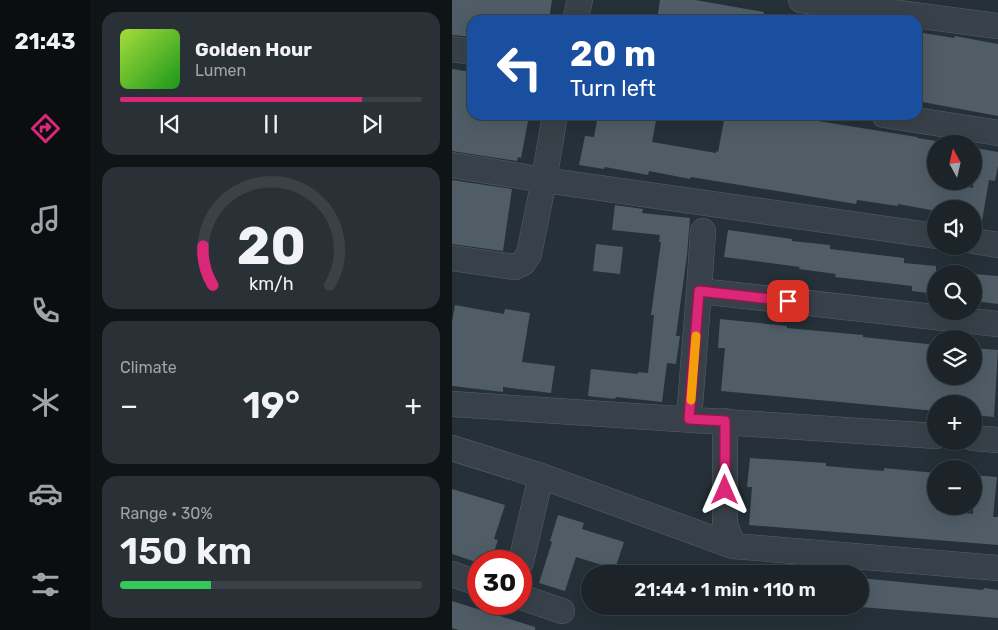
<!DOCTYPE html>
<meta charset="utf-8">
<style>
:root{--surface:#1c242a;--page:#293036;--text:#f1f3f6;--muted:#a0a4a8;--line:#3a4147;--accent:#db2777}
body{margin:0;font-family:Rubik,sans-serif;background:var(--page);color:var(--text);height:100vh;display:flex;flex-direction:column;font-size:19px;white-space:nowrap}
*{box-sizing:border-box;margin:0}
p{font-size:16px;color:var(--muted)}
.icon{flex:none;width:28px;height:28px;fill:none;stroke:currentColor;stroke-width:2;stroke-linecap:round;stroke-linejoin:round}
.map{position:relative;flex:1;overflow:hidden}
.details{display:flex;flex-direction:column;gap:12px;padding:12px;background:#0f1417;width:362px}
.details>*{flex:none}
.banner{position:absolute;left:15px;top:15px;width:455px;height:105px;border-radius:15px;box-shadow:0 5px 20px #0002,0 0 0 1px var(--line);background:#1a4fa0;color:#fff;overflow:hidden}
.needle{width:32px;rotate:352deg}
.fabs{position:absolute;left:475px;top:135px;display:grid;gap:10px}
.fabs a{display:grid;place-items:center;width:55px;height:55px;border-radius:50%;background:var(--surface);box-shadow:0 5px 20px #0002,0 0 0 1px var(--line);font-size:25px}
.speed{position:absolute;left:15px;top:550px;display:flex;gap:10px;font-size:25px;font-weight:700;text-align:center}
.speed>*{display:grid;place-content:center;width:65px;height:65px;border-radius:50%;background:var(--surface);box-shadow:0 5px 20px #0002,0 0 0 1px var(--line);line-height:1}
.speed .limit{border:8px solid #d22;background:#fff;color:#111}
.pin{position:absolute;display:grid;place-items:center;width:42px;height:42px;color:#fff;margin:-21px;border-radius:10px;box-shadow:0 2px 8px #0006}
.me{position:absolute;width:55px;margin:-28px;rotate:0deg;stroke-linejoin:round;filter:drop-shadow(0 0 4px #0008)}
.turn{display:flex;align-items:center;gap:18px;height:105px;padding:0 20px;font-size:22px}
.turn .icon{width:65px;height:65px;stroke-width:2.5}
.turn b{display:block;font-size:35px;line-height:42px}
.big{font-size:38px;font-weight:600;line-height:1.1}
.details .card{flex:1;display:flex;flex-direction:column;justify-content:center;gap:8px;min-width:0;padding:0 18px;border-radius:15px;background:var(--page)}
.details .dial{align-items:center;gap:0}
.dial svg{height:130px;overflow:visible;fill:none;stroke:var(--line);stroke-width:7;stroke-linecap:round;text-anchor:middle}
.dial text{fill:var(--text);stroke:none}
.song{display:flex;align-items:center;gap:15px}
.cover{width:60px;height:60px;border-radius:8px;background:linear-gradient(135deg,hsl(80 70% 55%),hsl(120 70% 35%))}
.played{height:5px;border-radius:2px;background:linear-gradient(90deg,var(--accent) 80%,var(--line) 80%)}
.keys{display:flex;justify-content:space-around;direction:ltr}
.heat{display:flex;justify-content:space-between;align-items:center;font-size:28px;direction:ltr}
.charge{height:8px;border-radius:4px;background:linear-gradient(90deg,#34c759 30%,var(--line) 0)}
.trip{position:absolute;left:129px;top:565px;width:288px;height:50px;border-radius:25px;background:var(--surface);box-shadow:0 5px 20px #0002,0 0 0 1px var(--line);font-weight:600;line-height:50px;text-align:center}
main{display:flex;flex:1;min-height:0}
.dock{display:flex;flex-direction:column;width:90px;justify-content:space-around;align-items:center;background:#0b0e11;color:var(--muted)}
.dock .icon{width:35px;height:35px}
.dock .selected{color:var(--accent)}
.dock b{font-size:22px;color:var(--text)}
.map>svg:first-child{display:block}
.building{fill:#505d66}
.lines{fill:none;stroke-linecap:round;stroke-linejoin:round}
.minor-casing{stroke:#565f66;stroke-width:26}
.minor{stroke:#384149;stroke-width:25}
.route-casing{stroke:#8e194d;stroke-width:12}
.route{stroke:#db2777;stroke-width:9}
.slow{stroke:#f59e0b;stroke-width:9}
</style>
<main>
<nav class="dock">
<b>21:43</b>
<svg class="icon selected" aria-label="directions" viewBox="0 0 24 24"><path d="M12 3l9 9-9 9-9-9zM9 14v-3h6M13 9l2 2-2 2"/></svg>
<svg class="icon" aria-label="music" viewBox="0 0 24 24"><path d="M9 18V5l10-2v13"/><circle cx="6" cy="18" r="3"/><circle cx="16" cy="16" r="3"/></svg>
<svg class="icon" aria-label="phone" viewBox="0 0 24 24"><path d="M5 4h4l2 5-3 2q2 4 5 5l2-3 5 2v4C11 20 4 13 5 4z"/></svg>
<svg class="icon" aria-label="climate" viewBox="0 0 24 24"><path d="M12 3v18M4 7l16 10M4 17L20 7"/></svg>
<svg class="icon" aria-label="car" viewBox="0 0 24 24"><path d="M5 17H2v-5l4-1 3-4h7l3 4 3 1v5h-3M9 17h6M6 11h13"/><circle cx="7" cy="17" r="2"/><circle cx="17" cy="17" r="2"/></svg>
<svg class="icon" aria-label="filters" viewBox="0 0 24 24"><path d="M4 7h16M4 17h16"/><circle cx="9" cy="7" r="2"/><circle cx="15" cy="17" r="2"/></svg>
</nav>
<section class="details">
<div class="card">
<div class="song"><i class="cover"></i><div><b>Golden Hour</b><p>Lumen</p></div></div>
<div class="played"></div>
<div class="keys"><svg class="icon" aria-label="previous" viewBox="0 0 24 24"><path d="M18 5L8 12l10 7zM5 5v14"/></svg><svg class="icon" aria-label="pause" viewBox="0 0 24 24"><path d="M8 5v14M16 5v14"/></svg><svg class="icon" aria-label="next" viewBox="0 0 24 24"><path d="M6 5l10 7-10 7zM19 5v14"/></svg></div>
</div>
<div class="card dial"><svg viewBox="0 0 100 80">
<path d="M14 69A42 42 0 1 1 86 69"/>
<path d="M14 69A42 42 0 0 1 8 45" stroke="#db2777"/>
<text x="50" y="56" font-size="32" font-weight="700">20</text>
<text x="50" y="72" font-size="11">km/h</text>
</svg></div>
<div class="card"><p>Climate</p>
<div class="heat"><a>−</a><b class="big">19°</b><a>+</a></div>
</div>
<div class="card"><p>Range · 30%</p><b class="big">150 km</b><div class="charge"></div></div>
</section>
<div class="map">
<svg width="546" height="630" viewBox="0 0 546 630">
<rect width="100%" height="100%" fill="#253038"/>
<!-- building -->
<path class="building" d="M0,0H100L97,20H20V37L0,35Z
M208,0H243L312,12L311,20H205Z
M465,32L502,38L503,36L546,44V116L465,101Z
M0,69L20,72V115H31L49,118V116L76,121L69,158L66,157L65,161L0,151Z
M146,115H205L200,142L264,153V151L266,152L273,115H297L315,118L316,115H329L465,137V138L484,141V181L521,188V160L523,148L546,152V166L543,181L537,180L529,227L521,226V209H484V211L446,204V206L405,200L404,204L239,177L238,179L197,171L196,175L153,167L152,169L127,165L133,136L142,137Z
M0,180L60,189L51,251L0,244Z
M163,205L191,209L190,213L238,218L235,255L224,336H228L224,364L215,363L210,402L164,397L163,399L136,396L139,369L186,374V372L196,373L202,315H199L209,242H207L208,235L160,230Z
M276,230L340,239V241L378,245V249L452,258V263L484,266V294L460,291V286L383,277L384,274L347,269L348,267L272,257Z
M144,244L171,247L168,274L141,271Z
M521,274L546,276V304L521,301Z
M3,305L52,314L53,309L78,313L70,362L103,366L99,393L51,387V392L0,386V322Z
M268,319L335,326V328L411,335V337L484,345V376H521V348L546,350L542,417L521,415V404H484V411L269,391L273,348H266Z
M298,458L374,463V466L432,471V468L484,473V510L521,514V475L545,477L541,517H546V545L297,525L300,487H295Z
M0,489L53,505L42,539L46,540L39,561H21L0,554Z
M106,515L132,523L130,529L172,542L163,569L124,557L113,591L87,583L100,542L98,541Z
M408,578L531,590L532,588L546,590V618L408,607Z
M0,601L83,627V630H7L0,628Z"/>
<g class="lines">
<!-- minor casing -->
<g class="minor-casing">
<path id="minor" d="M349,0L546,26
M123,20L128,0
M0,49L20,52
M432,115L546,133
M0,165L92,180L484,236
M521,241L546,245
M0,258L63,267L71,263L77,254L92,180L103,115
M247,291L251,231
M0,404L484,436
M237,419L247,291L546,324
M273,421V524L281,546L546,568
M521,438L546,440
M0,448L89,476L281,546
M69,562L89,476
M0,574L26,583
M69,597L110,611"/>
</g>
<!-- minor -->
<use href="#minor" class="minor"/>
</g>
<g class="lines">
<!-- route casing -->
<g class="route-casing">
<path id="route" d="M273,490V421L237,419L247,291L336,301"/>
</g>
<!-- route -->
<use href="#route" class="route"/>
<!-- slow -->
<path class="slow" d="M239,400L244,336"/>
</g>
</svg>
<div class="fabs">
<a><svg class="needle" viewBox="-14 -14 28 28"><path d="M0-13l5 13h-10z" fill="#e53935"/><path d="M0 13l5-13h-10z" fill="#a0a4a8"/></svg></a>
<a><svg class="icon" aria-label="sound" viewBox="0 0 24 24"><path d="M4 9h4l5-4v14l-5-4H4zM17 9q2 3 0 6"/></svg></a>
<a><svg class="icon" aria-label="search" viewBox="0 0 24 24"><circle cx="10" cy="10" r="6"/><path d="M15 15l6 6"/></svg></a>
<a><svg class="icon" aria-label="layers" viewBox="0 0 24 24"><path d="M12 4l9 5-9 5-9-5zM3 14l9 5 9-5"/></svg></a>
<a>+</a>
<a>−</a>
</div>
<div class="speed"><div class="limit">30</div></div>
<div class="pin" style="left:336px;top:301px;background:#d93025"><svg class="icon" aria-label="arrive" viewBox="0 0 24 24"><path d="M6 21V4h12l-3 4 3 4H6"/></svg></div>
<svg class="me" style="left:273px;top:490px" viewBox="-20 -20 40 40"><path d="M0-17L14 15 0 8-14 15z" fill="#db2777" stroke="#fff" stroke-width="4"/></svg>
<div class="trip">21:44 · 1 min · 110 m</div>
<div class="banner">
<div class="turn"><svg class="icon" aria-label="left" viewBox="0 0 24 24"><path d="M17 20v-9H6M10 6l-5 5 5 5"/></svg><div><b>20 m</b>Turn left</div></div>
</div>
</div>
</main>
